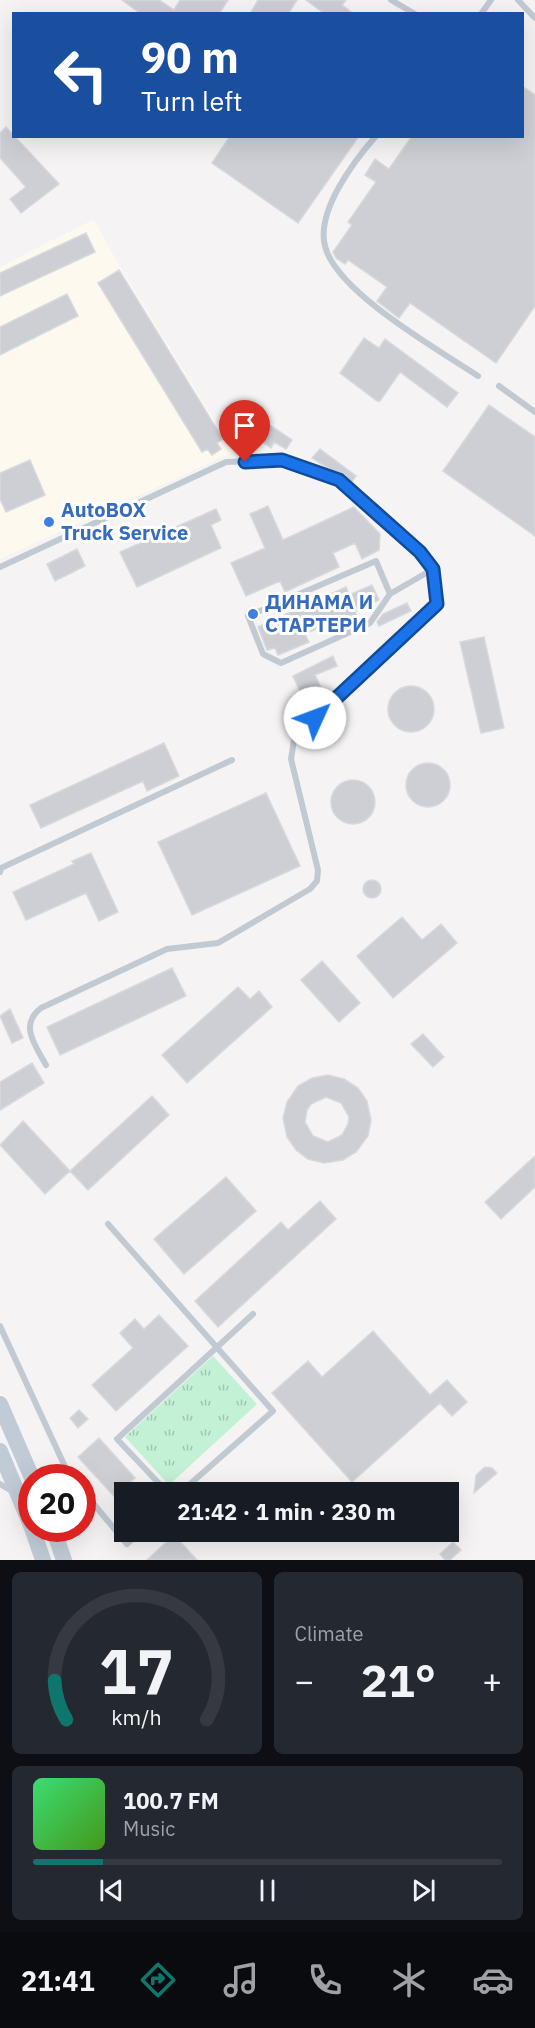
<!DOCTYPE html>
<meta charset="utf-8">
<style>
:root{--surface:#171b24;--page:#242831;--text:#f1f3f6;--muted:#9ea1a6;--line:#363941;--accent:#0f766e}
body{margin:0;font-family:"IBM Plex Sans",sans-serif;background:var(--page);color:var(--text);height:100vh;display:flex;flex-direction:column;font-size:22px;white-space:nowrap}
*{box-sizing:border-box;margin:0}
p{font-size:20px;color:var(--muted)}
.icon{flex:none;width:33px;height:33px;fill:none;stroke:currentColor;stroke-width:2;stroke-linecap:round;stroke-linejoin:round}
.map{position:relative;height:1560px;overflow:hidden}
.details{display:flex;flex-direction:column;gap:12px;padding:12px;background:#0d0f14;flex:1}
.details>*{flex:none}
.top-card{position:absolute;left:12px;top:12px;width:512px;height:126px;border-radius:0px;box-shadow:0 6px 24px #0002;background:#1a4fa0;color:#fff;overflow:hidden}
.speed{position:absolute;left:18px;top:1464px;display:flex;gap:12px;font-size:30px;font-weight:700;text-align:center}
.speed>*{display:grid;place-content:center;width:78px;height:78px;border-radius:50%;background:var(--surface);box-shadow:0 6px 24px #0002;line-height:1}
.speed .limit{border:9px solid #d22;background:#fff;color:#111}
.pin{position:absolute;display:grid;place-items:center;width:51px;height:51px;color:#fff;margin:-62px -26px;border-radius:50% 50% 50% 0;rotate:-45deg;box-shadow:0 0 6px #0007}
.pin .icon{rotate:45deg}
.me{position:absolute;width:66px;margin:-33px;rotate:47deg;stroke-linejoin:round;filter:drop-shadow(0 0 4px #0008)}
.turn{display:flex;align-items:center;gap:21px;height:126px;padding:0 30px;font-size:27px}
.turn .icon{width:78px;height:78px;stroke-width:2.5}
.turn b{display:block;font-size:42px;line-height:51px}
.big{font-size:45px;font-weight:700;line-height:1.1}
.details .card{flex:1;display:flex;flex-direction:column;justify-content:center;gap:9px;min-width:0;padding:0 21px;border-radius:9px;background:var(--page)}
.details .dial{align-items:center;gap:0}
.dial svg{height:156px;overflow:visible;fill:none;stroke:var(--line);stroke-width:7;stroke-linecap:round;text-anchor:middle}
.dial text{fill:var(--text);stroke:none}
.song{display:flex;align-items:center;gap:18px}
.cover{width:72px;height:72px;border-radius:9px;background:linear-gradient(135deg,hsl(140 70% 55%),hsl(100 70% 35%))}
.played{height:6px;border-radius:3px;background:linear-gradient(90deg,var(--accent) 15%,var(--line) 15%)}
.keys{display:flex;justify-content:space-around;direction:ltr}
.heat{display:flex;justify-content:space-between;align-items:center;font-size:33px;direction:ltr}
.details .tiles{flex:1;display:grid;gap:12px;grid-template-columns:1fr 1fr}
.card:last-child{grid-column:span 2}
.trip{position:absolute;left:114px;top:1482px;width:345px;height:60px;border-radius:0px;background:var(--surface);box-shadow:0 6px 24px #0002;font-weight:700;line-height:60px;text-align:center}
.menu{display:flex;height:96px;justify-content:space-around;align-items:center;background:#090b0e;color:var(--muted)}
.menu .icon{width:42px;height:42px}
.menu .selected{color:var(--accent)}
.menu b{font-size:27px;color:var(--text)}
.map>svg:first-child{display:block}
.commercial{fill:#fdf9ef}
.grass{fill:url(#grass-tufts)}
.building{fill:#cdcfd5;stroke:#d7d9de;stroke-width:1.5;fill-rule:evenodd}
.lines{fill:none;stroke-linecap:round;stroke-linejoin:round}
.lane{stroke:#c1cad2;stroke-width:6}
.secondary{stroke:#c1cbd6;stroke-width:16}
.route-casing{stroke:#114b97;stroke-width:15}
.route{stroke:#1a73e8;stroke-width:10}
.shop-dot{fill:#3f7fe0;stroke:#fff;stroke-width:2}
.labels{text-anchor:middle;stroke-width:6;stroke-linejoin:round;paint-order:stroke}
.shop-label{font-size:20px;font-weight:bold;fill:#366cbe;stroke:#fff;text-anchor:start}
</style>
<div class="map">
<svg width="535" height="1560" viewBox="0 0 535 1560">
<defs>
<pattern id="grass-tufts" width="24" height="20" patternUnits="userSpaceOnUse" patternTransform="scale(1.5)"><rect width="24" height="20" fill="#c3f1d5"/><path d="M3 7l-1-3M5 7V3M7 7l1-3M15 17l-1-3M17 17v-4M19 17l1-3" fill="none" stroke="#a0c6b0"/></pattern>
</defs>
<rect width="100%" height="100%" fill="#f5f3f3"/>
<!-- commercial -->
<path class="commercial" d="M94,219L120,267L234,452L0,559V267Z"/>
<!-- grass -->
<path class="grass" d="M213,1356L257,1404L169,1485L125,1437Z"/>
<!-- building -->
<path class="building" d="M122,0H159L174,10L180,0H228L219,14H141Z
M258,0H297L288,14H250Z
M306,0H346L342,5L354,14H325Z
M522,86L535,95V306L496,363L410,303L399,318L377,301L387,287L348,260L345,264L336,258L333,252L352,225L348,222L376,182L365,175L375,159L389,169L412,136H522Z
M6,127L59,184L21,213L10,199L26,187L0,158V133Z
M230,136H359L298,223L212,163Z
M86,233L95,252L0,296V273Z
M119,270L223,439L217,443L221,449L212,455L207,449L202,452L98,283Z
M67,294L78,316L0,355V327Z
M364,338L379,348L385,339L458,393L447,407L400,372L380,401H377L340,373Z
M489,405L535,437V536L443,471Z
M261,419L292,440L286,449L274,442L271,448L251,434Z
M320,449L356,476L351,483L312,458Z
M30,460L45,495L6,512L0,499V473Z
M268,506L283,540L354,507L380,534L379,550L362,559L355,543L333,553L339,567L285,592L280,581L246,596L231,563L265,548L250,514Z
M216,509L221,520L211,525L221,548L137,587L120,552Z
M77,549L85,566L55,581L47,564Z
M372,585L379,600L355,612L359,620L349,624L345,616L305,634L309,642L278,655L275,648L267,650L258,627L346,587L349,595Z
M407,603L411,611L379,626L377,622L383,614Z
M484,637L504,728L481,733L460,642Z
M333,656L337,666L315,675L326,698L310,713L293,676Z
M388 709a23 23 0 1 1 46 0a23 23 0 1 1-46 0Z
M164,743L179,776L147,791L143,781L41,828L30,805Z
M406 785a22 22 0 1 1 44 0a22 22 0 1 1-44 0Z
M331 802a22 22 0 1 1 44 0a22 22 0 1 1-44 0Z
M266,793L300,866L192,915L158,842Z
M91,853L118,912L99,921L86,893L26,920L13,892L74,864L72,861Z
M363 889a9 9 0 1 1 18 0a9 9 0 1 1-18 0Z
M402,917L422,940L441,924L457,943L393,998L357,956Z
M322,961L360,1003L339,1022L301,980Z
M172,968L186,996L60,1055L47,1027Z
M238,987L250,999L259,991L272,1007L187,1083L162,1055Z
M10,1009L23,1038L12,1043L0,1016Z
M423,1034L444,1057L433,1067L411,1044Z
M32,1063L44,1083L0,1110V1082Z
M328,1075L344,1079L358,1088L367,1101L371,1120L368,1136L356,1152L343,1160L324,1163L308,1159L296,1150L287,1137L283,1118L287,1102L298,1086L312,1078ZM326,1097L341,1103L349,1117L348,1124L342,1135L328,1142L313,1136L305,1122L307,1110L311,1104Z
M152,1096L169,1115L88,1190L70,1171Z
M23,1121L70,1171L45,1194L0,1145Z
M535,1156V1187L501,1219L485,1202Z
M226,1177L256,1211L184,1274L154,1239Z
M320,1201L336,1219L218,1327L195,1301L281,1222L288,1230Z
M159,1315L188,1346L116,1411L92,1385L133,1348L120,1333L135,1319L144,1329Z
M373,1331L430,1395L447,1380L467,1402L452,1416L440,1403L352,1482L272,1393L308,1361L322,1377Z
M79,1410L88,1419L78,1428L70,1418Z
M99,1438L135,1478L126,1486L132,1492H124V1507L78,1457Z
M485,1467L492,1468L497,1473L474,1493L476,1475Z
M174,1535L197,1560H147Z
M453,1542L461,1550L450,1560H445L440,1554Z"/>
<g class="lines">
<!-- lane -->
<path class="lane" d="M391,0L415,14
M518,0L535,18
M481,14L491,0
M376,136C354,161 316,211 325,246C336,292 439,350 478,376
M499,386L535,412
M0,567L226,462L282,460L340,480L420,552L433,569L390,594L370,623L281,663L263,654L248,616L376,561L390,594
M0,872L1,868L232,760
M46,1065C35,1045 19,1025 41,1008L167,949L218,943L310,889L317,881L318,870L291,759L294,740L437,604L433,569
M108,1224L273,1411L181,1492
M0,1326L67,1471L73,1478
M0,1484L12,1491
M82,1490L127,1544L140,1532
M167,1492L117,1439L253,1314
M200,1532H201"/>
<!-- secondary -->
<path class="secondary" d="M0,1404L32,1478
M0,1451L32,1528
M32,1528L43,1560
M53,1528L64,1560"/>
</g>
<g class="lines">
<!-- route casing -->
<g class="route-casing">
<path id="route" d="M245,462L282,460L339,480L420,552L433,569L437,604L315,718"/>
</g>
<!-- route -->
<use href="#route" class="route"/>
</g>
<!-- markers -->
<g class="shop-dot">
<circle cx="49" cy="522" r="6"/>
<circle cx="253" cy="614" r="6"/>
</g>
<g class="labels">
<!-- shop labels -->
<g class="shop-label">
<text x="61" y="517">AutoBOX<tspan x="61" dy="23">Truck Service</tspan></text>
<text x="265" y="609">ДИНАМА И<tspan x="265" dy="23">СТАРТЕРИ</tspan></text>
</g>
</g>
</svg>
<div class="speed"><div class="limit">20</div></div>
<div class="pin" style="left:245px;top:462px;background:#d93025"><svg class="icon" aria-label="arrive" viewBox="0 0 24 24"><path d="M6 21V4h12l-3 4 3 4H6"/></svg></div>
<svg class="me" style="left:315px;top:718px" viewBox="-20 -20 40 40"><circle r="19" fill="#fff"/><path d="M0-13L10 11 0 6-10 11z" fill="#1a73e8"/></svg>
<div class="trip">21:42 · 1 min · 230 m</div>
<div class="top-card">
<div class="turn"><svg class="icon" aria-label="left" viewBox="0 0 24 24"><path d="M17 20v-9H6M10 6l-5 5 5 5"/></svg><div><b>90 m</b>Turn left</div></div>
</div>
</div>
<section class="details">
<div class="tiles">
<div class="card dial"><svg viewBox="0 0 100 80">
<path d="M14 69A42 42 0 1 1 86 69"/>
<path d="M14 69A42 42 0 0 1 8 49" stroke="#0f766e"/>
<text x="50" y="56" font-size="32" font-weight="700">17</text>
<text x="50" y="72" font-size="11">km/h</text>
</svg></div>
<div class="card"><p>Climate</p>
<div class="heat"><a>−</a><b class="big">21°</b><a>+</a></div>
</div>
<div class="card">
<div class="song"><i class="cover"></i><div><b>100.7 FM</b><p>Music</p></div></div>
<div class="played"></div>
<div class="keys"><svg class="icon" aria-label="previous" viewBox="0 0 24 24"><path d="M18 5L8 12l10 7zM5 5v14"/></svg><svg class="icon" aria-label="pause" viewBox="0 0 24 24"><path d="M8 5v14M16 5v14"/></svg><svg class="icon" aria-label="next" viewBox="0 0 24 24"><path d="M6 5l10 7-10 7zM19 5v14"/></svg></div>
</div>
</div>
</section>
<nav class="menu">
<b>21:41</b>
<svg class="icon selected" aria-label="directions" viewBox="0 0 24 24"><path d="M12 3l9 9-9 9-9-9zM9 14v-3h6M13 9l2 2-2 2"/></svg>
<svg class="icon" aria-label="music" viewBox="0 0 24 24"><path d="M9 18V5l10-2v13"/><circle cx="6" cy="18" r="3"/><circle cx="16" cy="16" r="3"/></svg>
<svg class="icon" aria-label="phone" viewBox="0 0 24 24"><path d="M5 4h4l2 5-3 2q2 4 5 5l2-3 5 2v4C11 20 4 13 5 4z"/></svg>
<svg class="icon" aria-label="climate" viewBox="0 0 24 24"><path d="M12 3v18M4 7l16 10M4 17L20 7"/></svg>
<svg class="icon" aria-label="car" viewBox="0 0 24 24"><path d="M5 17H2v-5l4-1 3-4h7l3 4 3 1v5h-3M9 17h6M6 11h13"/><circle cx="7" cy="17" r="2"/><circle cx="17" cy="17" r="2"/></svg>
</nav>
